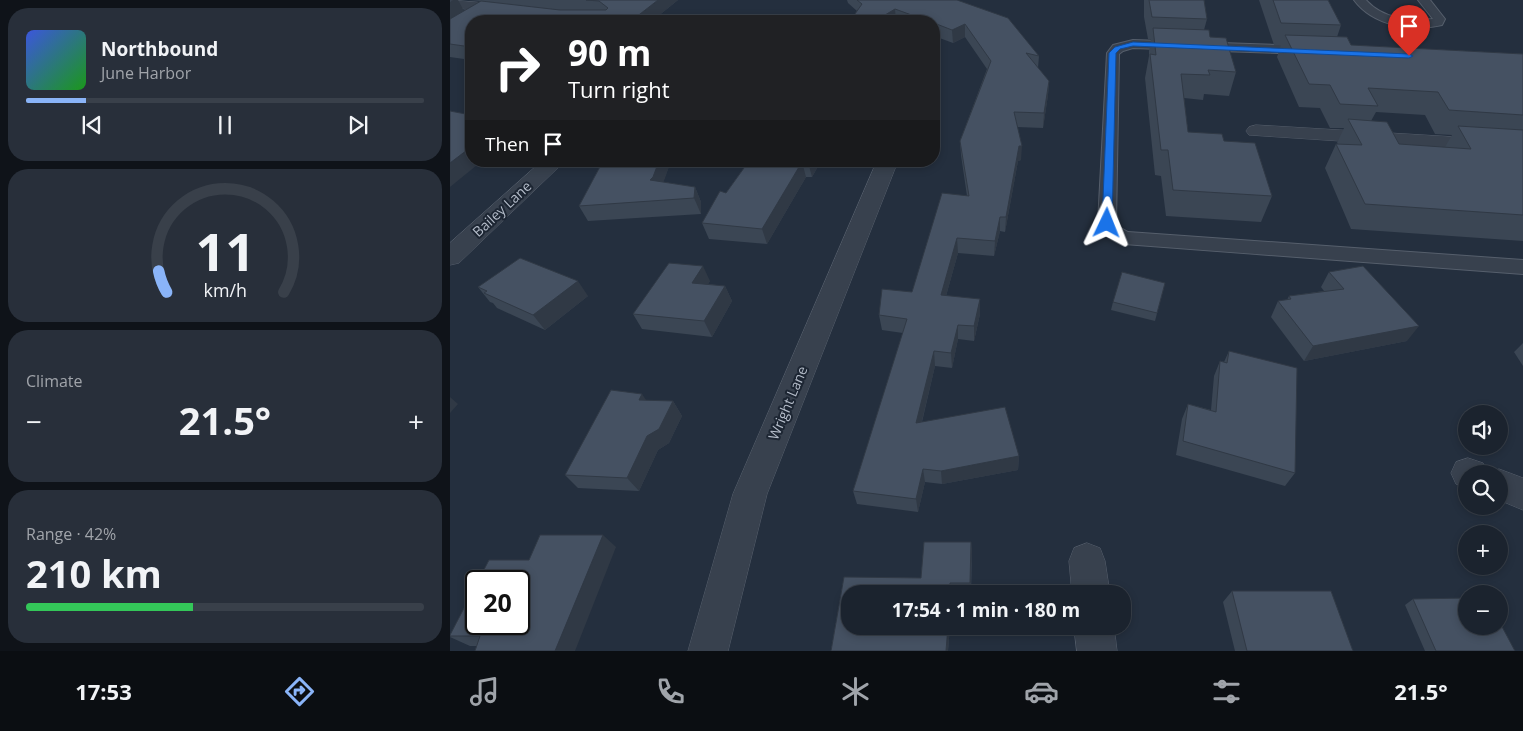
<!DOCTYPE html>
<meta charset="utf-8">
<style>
:root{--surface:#1b232e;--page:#282f3a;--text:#f1f3f6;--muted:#a0a4aa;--line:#39404a;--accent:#8ab4f8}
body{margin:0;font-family:"Open Sans",sans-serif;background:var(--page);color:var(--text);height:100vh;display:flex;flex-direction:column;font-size:19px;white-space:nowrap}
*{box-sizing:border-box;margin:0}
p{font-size:16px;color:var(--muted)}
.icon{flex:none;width:28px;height:28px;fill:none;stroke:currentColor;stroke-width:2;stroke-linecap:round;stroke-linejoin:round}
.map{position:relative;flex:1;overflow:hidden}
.panel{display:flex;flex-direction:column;gap:8px;padding:8px;background:#0f1319;width:450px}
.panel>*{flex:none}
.hud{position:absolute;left:15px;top:15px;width:475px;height:152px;border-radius:20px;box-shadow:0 2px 8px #0003,0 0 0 1px var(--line);background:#202124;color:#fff;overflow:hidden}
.controls{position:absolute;left:1008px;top:405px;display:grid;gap:10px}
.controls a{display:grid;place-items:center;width:50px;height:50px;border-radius:50%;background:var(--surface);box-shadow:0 2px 8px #0003,0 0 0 1px var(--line);font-size:25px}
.speed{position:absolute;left:15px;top:570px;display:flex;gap:10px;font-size:25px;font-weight:700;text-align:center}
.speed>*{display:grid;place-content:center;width:65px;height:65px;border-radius:50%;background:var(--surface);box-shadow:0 2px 8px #0003,0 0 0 1px var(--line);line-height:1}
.speed .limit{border:2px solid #111;border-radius:8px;background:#fff;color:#111}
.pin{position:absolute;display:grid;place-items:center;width:42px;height:42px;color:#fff;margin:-51px -21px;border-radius:50% 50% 50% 0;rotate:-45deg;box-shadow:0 0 5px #0007}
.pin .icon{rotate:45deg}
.me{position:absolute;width:55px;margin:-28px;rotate:2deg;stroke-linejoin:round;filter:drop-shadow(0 0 4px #0008)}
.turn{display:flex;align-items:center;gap:18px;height:105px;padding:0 20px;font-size:22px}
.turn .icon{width:65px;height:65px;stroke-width:2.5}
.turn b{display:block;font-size:35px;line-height:42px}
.then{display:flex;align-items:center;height:48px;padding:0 20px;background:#0003;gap:10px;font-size:19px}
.big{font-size:38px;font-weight:700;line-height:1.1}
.panel .widget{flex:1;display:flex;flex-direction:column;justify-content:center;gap:8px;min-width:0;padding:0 18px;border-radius:20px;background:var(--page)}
.panel .dial{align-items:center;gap:0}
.dial svg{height:130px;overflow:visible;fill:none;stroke:var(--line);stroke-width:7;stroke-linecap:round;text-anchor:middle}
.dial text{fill:var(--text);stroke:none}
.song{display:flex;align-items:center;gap:15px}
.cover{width:60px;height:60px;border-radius:8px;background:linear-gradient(135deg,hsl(230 70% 55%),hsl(120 70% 35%))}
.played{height:5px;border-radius:2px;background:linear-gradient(90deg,var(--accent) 15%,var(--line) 15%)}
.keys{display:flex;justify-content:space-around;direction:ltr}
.heat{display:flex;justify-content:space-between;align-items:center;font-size:28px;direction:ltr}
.charge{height:8px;border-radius:4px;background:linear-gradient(90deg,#34c759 42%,var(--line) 0)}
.trip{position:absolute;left:391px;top:585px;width:290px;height:50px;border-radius:20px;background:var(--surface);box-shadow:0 2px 8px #0003,0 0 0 1px var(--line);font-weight:700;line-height:50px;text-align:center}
.menu{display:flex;height:80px;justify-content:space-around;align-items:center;background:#0b0e12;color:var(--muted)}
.menu .icon{width:35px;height:35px}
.menu .on{color:var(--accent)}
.menu b{font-size:22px;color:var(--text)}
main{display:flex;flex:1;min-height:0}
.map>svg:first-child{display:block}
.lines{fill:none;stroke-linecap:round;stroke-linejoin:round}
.service-casing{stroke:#565f6c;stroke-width:2}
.minor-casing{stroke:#565f6c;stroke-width:1}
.service{fill:#38414e;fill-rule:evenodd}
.minor{fill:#38414e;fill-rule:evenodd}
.wall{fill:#3b4654;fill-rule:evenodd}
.shaded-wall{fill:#303945}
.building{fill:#455162;stroke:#303945}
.route{fill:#1a73e8;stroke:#114b97}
.labels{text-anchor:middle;stroke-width:4;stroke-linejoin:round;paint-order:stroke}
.street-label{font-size:14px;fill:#b4bcc9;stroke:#1d2633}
</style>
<main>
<section class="panel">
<div class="widget">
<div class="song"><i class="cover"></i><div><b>Northbound</b><p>June Harbor</p></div></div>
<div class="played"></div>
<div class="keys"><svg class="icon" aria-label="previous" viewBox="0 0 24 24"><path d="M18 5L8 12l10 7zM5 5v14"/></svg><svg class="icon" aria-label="pause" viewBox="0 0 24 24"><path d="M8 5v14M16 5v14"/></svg><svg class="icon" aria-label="next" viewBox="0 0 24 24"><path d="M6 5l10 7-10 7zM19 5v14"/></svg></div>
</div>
<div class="widget dial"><svg viewBox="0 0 100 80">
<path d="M14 69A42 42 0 1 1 86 69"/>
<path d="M14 69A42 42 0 0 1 9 56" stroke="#8ab4f8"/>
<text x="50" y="56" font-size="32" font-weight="700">11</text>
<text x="50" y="72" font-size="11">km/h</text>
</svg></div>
<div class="widget"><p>Climate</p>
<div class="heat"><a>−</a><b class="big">21.5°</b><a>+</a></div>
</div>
<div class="widget"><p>Range · 42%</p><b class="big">210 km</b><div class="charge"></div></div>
</section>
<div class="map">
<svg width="1073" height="651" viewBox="0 0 1073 651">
<rect width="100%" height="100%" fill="#242f3e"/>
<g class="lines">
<!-- service casing -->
<g class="service-casing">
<path id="service" d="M904,0H916C933,19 958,21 983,19L968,0H980L995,19L992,25C962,32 923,26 904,0Z
M683,40L858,46L864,50L858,54L683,48L673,51L669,54L666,223L669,227L678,232L1073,260V274L674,244L656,235L648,223L657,53L663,45Z"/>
</g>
<!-- minor casing -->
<g class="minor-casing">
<path id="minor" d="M0,0L61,5L66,7L69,10L66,13L61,15L0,7Z
M806,125L1073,141V153L799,135L796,131L799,127Z
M92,161H115L9,263L0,265V243Z
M427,161H448L317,494L278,651H238L283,494Z
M1018,458L1033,463L1037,473L1049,469L1073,478V510L1049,500V474H1016V487L1006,484L1001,473L1006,462Z
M637,543L650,548L655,561L660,594H622L619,561L624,548Z
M624,626H664L667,651H627Z"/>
</g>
<!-- service -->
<use href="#service" class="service"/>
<!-- minor -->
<use href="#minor" class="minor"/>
</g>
<!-- wall -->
<path class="wall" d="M0,0L14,11L31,1L18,0H228L202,21H21V60L0,57Z
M397,0H507L589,56L588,68L599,81L598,95L593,128L567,127L571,160L568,161L555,232L550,231L544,256L508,253L496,296L530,314L524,341L508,339L502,368L485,366L472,422L569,456L568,470L492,484L475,482L468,512L407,504L403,491L453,333L432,330L429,315L462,292L517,196L511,155L510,141L537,69L515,37L503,43L484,36V21H400L407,11L398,3Z
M694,0H754L757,19L754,30L786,72L779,96L754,94L753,100L734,98L738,132L774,141L822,196L811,222L716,216L711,176L705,175L695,78L699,56V51L701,39H698L694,17Z
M809,0H878L891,25L887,37L901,45L1073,54V241L901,229L875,168L886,144H888L887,143L894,128H880L870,108L849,107L827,57L831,45H824ZM926,112L975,115L985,134L1002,135L995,147L949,144L921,121Z
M153,161H221L213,182L245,187L251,202V214L138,221L129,206Z
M299,161H371L362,177H356L317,244L259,239L252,223L276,193Z
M879,272L957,341L854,361L821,317L828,301L837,300L839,296L874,291L871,287Z
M260,281L258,284L275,286L282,301L262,337L192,329L183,314Z
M715,283L705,321L661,310L663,302Z
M28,287L138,296L95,330L47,308L43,303L40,302Z
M1073,343V366L1064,352Z
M779,351L845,473L835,486L726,455L732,419L738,404L761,410L764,376L770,361L774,362Z
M223,401L232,416L219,443L208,450L189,491L128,488L115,475Z
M474,542H521L522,554L521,594H400V626H500L498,651H381L394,577L471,578Z
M166,547L27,646H20L0,637L79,560Z
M782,591L903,651H785L773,602Z
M963,599L1065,651H975L955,605Z"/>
<!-- shaded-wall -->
<path class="shaded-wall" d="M3,0H8L14,11L0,19V2Z
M208,0H228L202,21H181Z
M445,9L446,21H425Z
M515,24V37L503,43L502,30Z
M599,81L598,95L593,128L594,113Z
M569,146H572L571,160L568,161L555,232L556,217Z
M21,147V161H32L0,187V163Z
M209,161H221L210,192L200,180Z
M359,161H371L362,177L358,162Z
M352,162L356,177L317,244L312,229Z
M245,187L251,202V214L244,198Z
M550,217V231L544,256L545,241Z
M507,238L508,253L492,310L491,295Z
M253,266L260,281L249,298L242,283Z
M128,281L138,296L95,330L83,315Z
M275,286L282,301L262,337L254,321Z
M530,299V314L524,341V326Z
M508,325V339L502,368L501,353Z
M969,326L957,341L854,361L863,346Z
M484,351L485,366L468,437L466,423Z
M192,394L202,409L189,400Z
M0,397L8,404L0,413Z
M223,401L232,416L219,443L208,450L189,491L177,478L197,436Z
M569,456L568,470L492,484L491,471Z
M473,469L475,482L468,512L466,499Z
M153,535L166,547L125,651H105Z
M521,542L522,554L520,594V583Z
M498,626H500L498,651H496Z"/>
<!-- building -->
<path class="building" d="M136,0H208L181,21H21V47L0,44V19L31,1L110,10H156L158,8L149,1Z
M407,0H507L558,18L589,56L576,53L599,81L594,113L564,112L572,146H569L556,217H550L545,241L507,238L491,295L530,299L524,326L508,325L501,353L484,351L466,423L555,407L569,456L491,471L473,469L466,499L403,491L457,319L429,315L432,289L462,292L492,193L519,196L510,141L541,61L515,24L502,30L484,23V21H478L445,9L425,21H400L412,4Z
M699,0H754L757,19L702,17Z
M823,0H878L891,25L831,23Z
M703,28L759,30L760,37L776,38L786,72L758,70L760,75L731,74L738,132L772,134L774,141L805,143L822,196L723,190L718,150H711L700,54L706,55Z
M835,35L897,37L901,45L1073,54V115L999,110L988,92L918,88L928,106L890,104L880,85L859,84Z
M0,111L21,115V147L0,163Z
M898,119L937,122L949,144L1021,149L1008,126L1073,130V215L915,204L886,144L912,145Z
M153,161H209L203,177L200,180L245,187L244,198L129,206Z
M299,161H359L358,162H352L312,229L252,223L270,191L276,193Z
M70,258L128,281L83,315L34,293L37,291L28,287Z
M219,263L253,266L242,283L275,286L254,321L183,314Z
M913,266L969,326L863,346L828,301L841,299L839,296L894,289L879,272Z
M672,272L715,283L707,313L663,302Z
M779,351L847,368L845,473L733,441L738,404L766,412L770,361L777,363Z
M161,390L192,394L189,400L223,401L209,429L197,436L177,478L115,475Z
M90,535H153L105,651H25L30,636H0V635L26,585V624H69V581H28L39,560H79Z
M474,542H521L520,583H500L499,594H400V626H498L496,651H381L394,577L471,578Z
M782,591H881L903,651H797Z
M1016,598V626H1049V621L1065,651H986L963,599Z"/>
<!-- route -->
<path class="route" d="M683,42L959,54L963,56L959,58L683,46L670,49L666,53L662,223L657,226L652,223L659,53L665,47Z"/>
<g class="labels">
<!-- street labels -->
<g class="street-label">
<text transform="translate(52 209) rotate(-43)" y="5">Bailey Lane</text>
<text transform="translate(338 403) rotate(-67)" y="5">Wright Lane</text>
</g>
</g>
</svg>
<div class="controls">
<a><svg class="icon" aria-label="sound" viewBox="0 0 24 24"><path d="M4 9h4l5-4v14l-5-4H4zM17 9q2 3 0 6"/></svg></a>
<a><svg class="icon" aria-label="search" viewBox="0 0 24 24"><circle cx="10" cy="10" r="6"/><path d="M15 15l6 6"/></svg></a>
<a>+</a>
<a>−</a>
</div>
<div class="speed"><div class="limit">20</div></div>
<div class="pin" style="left:959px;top:56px;background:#d93025"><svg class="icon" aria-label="arrive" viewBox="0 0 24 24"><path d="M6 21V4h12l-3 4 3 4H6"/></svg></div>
<svg class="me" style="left:657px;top:223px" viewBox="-20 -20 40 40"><path d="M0-17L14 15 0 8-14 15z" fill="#1a73e8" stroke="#fff" stroke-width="4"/></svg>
<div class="trip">17:54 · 1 min · 180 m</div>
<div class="hud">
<div class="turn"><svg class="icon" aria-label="right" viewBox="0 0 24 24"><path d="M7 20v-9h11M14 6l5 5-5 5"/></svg><div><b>90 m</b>Turn right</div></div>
<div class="then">Then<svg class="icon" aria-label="arrive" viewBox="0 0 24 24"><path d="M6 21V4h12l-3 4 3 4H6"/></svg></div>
</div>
</div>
</main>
<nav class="menu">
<b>17:53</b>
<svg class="icon on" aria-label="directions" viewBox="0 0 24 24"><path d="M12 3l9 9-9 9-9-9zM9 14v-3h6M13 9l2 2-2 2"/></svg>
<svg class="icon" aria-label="music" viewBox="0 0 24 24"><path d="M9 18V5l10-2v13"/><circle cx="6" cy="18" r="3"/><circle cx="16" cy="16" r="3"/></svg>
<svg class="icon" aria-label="phone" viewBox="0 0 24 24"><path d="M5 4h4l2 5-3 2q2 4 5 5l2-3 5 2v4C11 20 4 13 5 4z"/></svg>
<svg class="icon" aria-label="climate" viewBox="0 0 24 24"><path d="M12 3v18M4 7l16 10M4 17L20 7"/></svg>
<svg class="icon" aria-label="car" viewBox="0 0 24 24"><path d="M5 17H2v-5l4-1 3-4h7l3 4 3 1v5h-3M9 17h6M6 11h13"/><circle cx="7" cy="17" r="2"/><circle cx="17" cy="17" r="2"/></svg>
<svg class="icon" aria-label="filters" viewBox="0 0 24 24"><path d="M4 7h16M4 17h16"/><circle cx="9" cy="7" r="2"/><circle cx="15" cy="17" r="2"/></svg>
<b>21.5°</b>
</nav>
